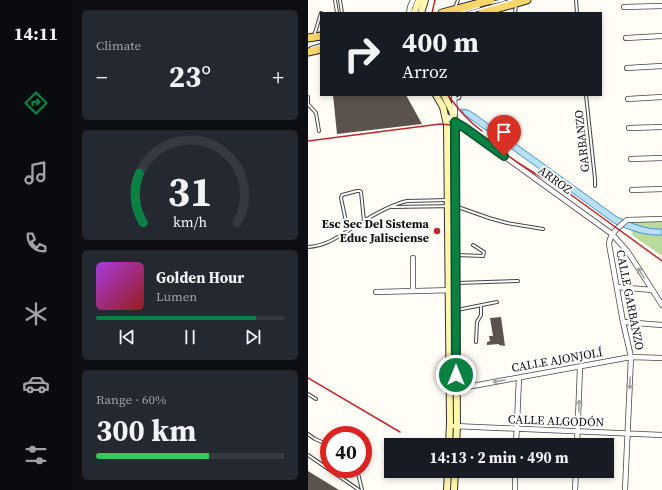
<!DOCTYPE html>
<meta charset="utf-8">
<style>
:root{--surface:#171b24;--page:#242831;--text:#f1f3f6;--muted:#9ea1a6;--line:#363941;--accent:#0b8043}
body{margin:0;font-family:"Source Serif 4",serif;background:var(--page);color:var(--text);height:100vh;display:flex;flex-direction:column;font-size:15px;white-space:nowrap}
*{box-sizing:border-box;margin:0}
p{font-size:13px;color:var(--muted)}
.icon{flex:none;width:22px;height:22px;fill:none;stroke:currentColor;stroke-width:2;stroke-linecap:round;stroke-linejoin:round}
.map{position:relative;flex:1;overflow:hidden}
.side{display:flex;flex-direction:column;gap:10px;padding:10px;background:#0d0f14;width:236px}
.side>*{flex:none}
.banner{position:absolute;left:12px;top:12px;width:282px;height:84px;border-radius:0px;box-shadow:0 2px 6px #0003;background:#171b24;color:var(--text);overflow:hidden}
.speed{position:absolute;left:12px;top:426px;display:flex;gap:8px;font-size:20px;font-weight:700;text-align:center}
.speed>*{display:grid;place-content:center;width:52px;height:52px;border-radius:50%;background:var(--surface);box-shadow:0 2px 6px #0003;line-height:1}
.speed .limit{border:6px solid #d22;background:#fff;color:#111}
.pin{position:absolute;display:grid;place-items:center;width:34px;height:34px;color:#fff;margin:-41px -17px;border-radius:50% 50% 50% 0;rotate:-45deg;box-shadow:0 0 4px #0007}
.pin .icon{rotate:45deg}
.me{position:absolute;width:44px;margin:-22px;rotate:0deg;stroke-linejoin:round;filter:drop-shadow(0 0 3px #0008)}
.turn{display:flex;align-items:center;gap:14px;height:84px;padding:0 16px;font-size:18px}
.turn .icon{width:52px;height:52px;stroke-width:2.5}
.turn b{display:block;font-size:28px;line-height:34px}
.big{font-size:30px;font-weight:700;line-height:1.1}
.side .widget{flex:1;display:flex;flex-direction:column;justify-content:center;gap:6px;min-width:0;padding:0 14px;border-radius:6px;background:var(--page)}
.side .dial{align-items:center;gap:0}
.dial svg{height:104px;overflow:visible;fill:none;stroke:var(--line);stroke-width:7;stroke-linecap:round;text-anchor:middle}
.dial text{fill:var(--text);stroke:none}
.song{display:flex;align-items:center;gap:12px}
.cover{width:48px;height:48px;border-radius:6px;background:linear-gradient(135deg,hsl(280 70% 55%),hsl(0 70% 35%))}
.played{height:4px;border-radius:2px;background:linear-gradient(90deg,var(--accent) 85%,var(--line) 85%)}
.keys{display:flex;justify-content:space-around;direction:ltr}
.heat{display:flex;justify-content:space-between;align-items:center;font-size:22px;direction:ltr}
.charge{height:6px;border-radius:3px;background:linear-gradient(90deg,#34c759 60%,var(--line) 0)}
.trip{position:absolute;left:76px;top:438px;width:230px;height:40px;border-radius:0px;background:var(--surface);box-shadow:0 2px 6px #0003;font-weight:700;line-height:40px;text-align:center}
main{display:flex;flex:1;min-height:0}
.menu{display:flex;flex-direction:column;width:72px;justify-content:space-around;align-items:center;background:#090b0e;color:var(--muted)}
.menu .icon{width:28px;height:28px}
.menu .on{color:var(--accent)}
.menu b{font-size:18px;color:var(--text)}
.map>svg:first-child{display:block}
.forest{fill:#b9dc9c}
.water{fill:#b9e0f7;stroke:#3f96cf}
.building{fill:#5a524d}
.lines{fill:none;stroke-linecap:round;stroke-linejoin:round}
.lane-casing{stroke:#444;stroke-width:4}
.street-casing{stroke:#444;stroke-width:6}
.secondary-casing{stroke:#333;stroke-width:8}
.primary-casing{stroke:#222;stroke-width:9}
.lane{stroke:#fff;stroke-width:2}
.street{stroke:#fff;stroke-width:4.5}
.secondary{stroke:#fff6b0;stroke-width:6}
.primary{stroke:#f9d66b;stroke-width:7}
.rail{stroke:#c4262e;stroke-width:1.5}
.oneway{stroke:#a0a0a0}
.route-casing{stroke:#07532c;stroke-width:10}
.route{stroke:#0b8043;stroke-width:7}
.poi-dot{fill:#c4262e;stroke:#fff;stroke-width:1.5}
.labels{text-anchor:middle;stroke-width:4;stroke-linejoin:round;paint-order:stroke}
.street-label{font-size:12px;fill:#111;stroke:#fff}
.poi-label{font-size:12px;font-weight:bold;fill:#111;stroke:#fff;text-anchor:end}
</style>
<main>
<nav class="menu">
<b>14:11</b>
<svg class="icon on" aria-label="directions" viewBox="0 0 24 24"><path d="M12 3l9 9-9 9-9-9zM9 14v-3h6M13 9l2 2-2 2"/></svg>
<svg class="icon" aria-label="music" viewBox="0 0 24 24"><path d="M9 18V5l10-2v13"/><circle cx="6" cy="18" r="3"/><circle cx="16" cy="16" r="3"/></svg>
<svg class="icon" aria-label="phone" viewBox="0 0 24 24"><path d="M5 4h4l2 5-3 2q2 4 5 5l2-3 5 2v4C11 20 4 13 5 4z"/></svg>
<svg class="icon" aria-label="climate" viewBox="0 0 24 24"><path d="M12 3v18M4 7l16 10M4 17L20 7"/></svg>
<svg class="icon" aria-label="car" viewBox="0 0 24 24"><path d="M5 17H2v-5l4-1 3-4h7l3 4 3 1v5h-3M9 17h6M6 11h13"/><circle cx="7" cy="17" r="2"/><circle cx="17" cy="17" r="2"/></svg>
<svg class="icon" aria-label="filters" viewBox="0 0 24 24"><path d="M4 7h16M4 17h16"/><circle cx="9" cy="7" r="2"/><circle cx="15" cy="17" r="2"/></svg>
</nav>
<section class="side">
<div class="widget"><p>Climate</p>
<div class="heat"><a>−</a><b class="big">23°</b><a>+</a></div>
</div>
<div class="widget dial"><svg viewBox="0 0 100 80">
<path d="M14 69A42 42 0 1 1 86 69"/>
<path d="M14 69A42 42 0 0 1 11 31" stroke="#0b8043"/>
<text x="50" y="56" font-size="32" font-weight="700">31</text>
<text x="50" y="72" font-size="11">km/h</text>
</svg></div>
<div class="widget">
<div class="song"><i class="cover"></i><div><b>Golden Hour</b><p>Lumen</p></div></div>
<div class="played"></div>
<div class="keys"><svg class="icon" aria-label="previous" viewBox="0 0 24 24"><path d="M18 5L8 12l10 7zM5 5v14"/></svg><svg class="icon" aria-label="pause" viewBox="0 0 24 24"><path d="M8 5v14M16 5v14"/></svg><svg class="icon" aria-label="next" viewBox="0 0 24 24"><path d="M6 5l10 7-10 7zM19 5v14"/></svg></div>
</div>
<div class="widget"><p>Range · 60%</p><b class="big">300 km</b><div class="charge"></div></div>
</section>
<div class="map">
<svg width="354" height="490" viewBox="0 0 354 490">
<rect width="100%" height="100%" fill="#fffdf5"/>
<!-- forest -->
<path class="forest" d="M326,222H354V256L324,235Z"/>
<!-- water -->
<path class="water" d="M153,109L160,110L168,115L309,217C323,223 338,230 354,229V235C337,236 321,230 306,223L157,115Z"/>
<!-- building -->
<path class="building" d="M25,95H98L114,124L29,134Z
M193,317L197,346L191,345V344L179,345V342L182,341L181,336H185L182,318Z
M0,471L31,490H0Z"/>
<g class="lines">
<!-- lane casing -->
<g class="lane-casing">
<path id="lane" d="M27,0L29,13
M32,0L34,13
M268,0L269,13
M183,3L196,0
M147,8L150,0
M150,13L171,7
M159,13L205,0
M207,13L208,4
M6,36L13,13
M3,48L13,45
M278,95L287,179V186
M0,97V104
M146,99L151,98L152,95
M0,104L8,113L11,131
M84,207L147,206L181,218L199,223L235,229
M40,231L33,198L34,195L49,191H52L53,192L56,221
M0,247C20,246 34,234 51,224C65,215 82,205 99,201L140,200
M149,255L175,256L176,252L165,245
M149,283L210,281
M149,310L189,302
M168,342L169,322L173,315V305
M0,394L8,399
M0,434L7,439L21,445
M0,455L51,490
M17,467L21,459
M49,469L54,490"/>
</g>
<!-- street casing -->
<g class="street-casing">
<path id="street" d="M316,7L354,6
M101,13L102,7L105,0
M318,38L354,36
M319,68L354,66
M146,95L147,114
M320,99L354,97
M138,116L157,128L304,234L320,252L354,305
M321,128L354,127
M323,159L354,158
M324,190L354,189
M309,287L344,290
M105,291V258
M68,292L148,290
M315,322L354,325
M148,389L323,357L354,358
M146,426L354,435
M208,445L211,378
M269,445L272,367
M207,490V471
M267,490L268,471
M317,490L323,357L315,322L301,244C302,233 311,227 319,220L354,219"/>
</g>
<!-- secondary casing -->
<g class="secondary-casing">
<path id="secondary" d="M106,13L111,0
M113,13L117,0
M128,95L135,107L139,125L142,423L141,445
M136,95L144,111L147,122L149,427L148,445
M139,490L140,471
M146,490L147,471"/>
</g>
<!-- primary casing -->
<g class="primary-casing">
<path id="primary" d="M134,13L183,0
M174,13L219,0
M0,38L13,36
M0,52L13,49"/>
</g>
<!-- lane -->
<use href="#lane" class="lane"/>
<!-- street -->
<use href="#street" class="street"/>
<!-- secondary -->
<use href="#secondary" class="secondary"/>
<!-- primary -->
<use href="#primary" class="primary"/>
<!-- rail -->
<path class="rail" d="M124,13L127,0
M140,95C151,110 159,120 174,131
M0,141L132,124C168,125 184,146 212,164C227,174 244,183 259,192
M255,189L354,261
M0,378L92,432"/>
</g>
<!-- one-way arrows -->
<defs><path id="oneway-shaft" d="M-6 0H5M1.5-3L5.5 0L1.5 3" fill="none" stroke-width="1.6" stroke-linecap="round" stroke-linejoin="round"/></defs>
<g class="oneway">
<use href="#oneway-shaft" transform="translate(333 273) rotate(-122)"/>
<use href="#oneway-shaft" transform="translate(191 381) rotate(170)"/>
<use href="#oneway-shaft" transform="translate(322 383) rotate(92)"/>
<use href="#oneway-shaft" transform="translate(271 406) rotate(-87)"/>
</g>
<g class="lines">
<!-- route casing -->
<g class="route-casing">
<path id="route" d="M148,375L147,122L157,128L196,156"/>
</g>
<!-- route -->
<use href="#route" class="route"/>
</g>
<!-- markers -->
<circle class="poi-dot" cx="129" cy="231" r="4"/>
<g class="labels">
<!-- street labels -->
<g class="street-label">
<text transform="translate(274 141) rotate(-96)" y="4">GARBANZO</text>
<text transform="translate(247 180) rotate(36)" y="4">ARROZ</text>
<text transform="translate(322 300) rotate(79)" y="4">CALLE GARBANZO</text>
<text transform="translate(249 360) rotate(-10)" y="4">CALLE AJONJOLÍ</text>
<text transform="translate(248 421) rotate(2)" y="4">CALLE ALGODÓN</text>
</g>
<!-- poi labels -->
<g class="poi-label">
<text x="121" y="228">Esc Sec Del Sistema<tspan x="121" dy="14">Educ Jalisciense</tspan></text>
</g>
</g>
</svg>
<div class="speed"><div class="limit">40</div></div>
<div class="pin" style="left:196px;top:156px;background:#d93025"><svg class="icon" aria-label="arrive" viewBox="0 0 24 24"><path d="M6 21V4h12l-3 4 3 4H6"/></svg></div>
<svg class="me" style="left:148px;top:375px" viewBox="-20 -20 40 40"><circle r="17" fill="#0b8043" stroke="#fff" stroke-width="3"/><path d="M0-11L8 9 0 5-8 9z" fill="#fff"/></svg>
<div class="trip">14:13 · 2 min · 490 m</div>
<div class="banner">
<div class="turn"><svg class="icon" aria-label="right" viewBox="0 0 24 24"><path d="M7 20v-9h11M14 6l5 5-5 5"/></svg><div><b>400 m</b>Arroz</div></div>
</div>
</div>
</main>
